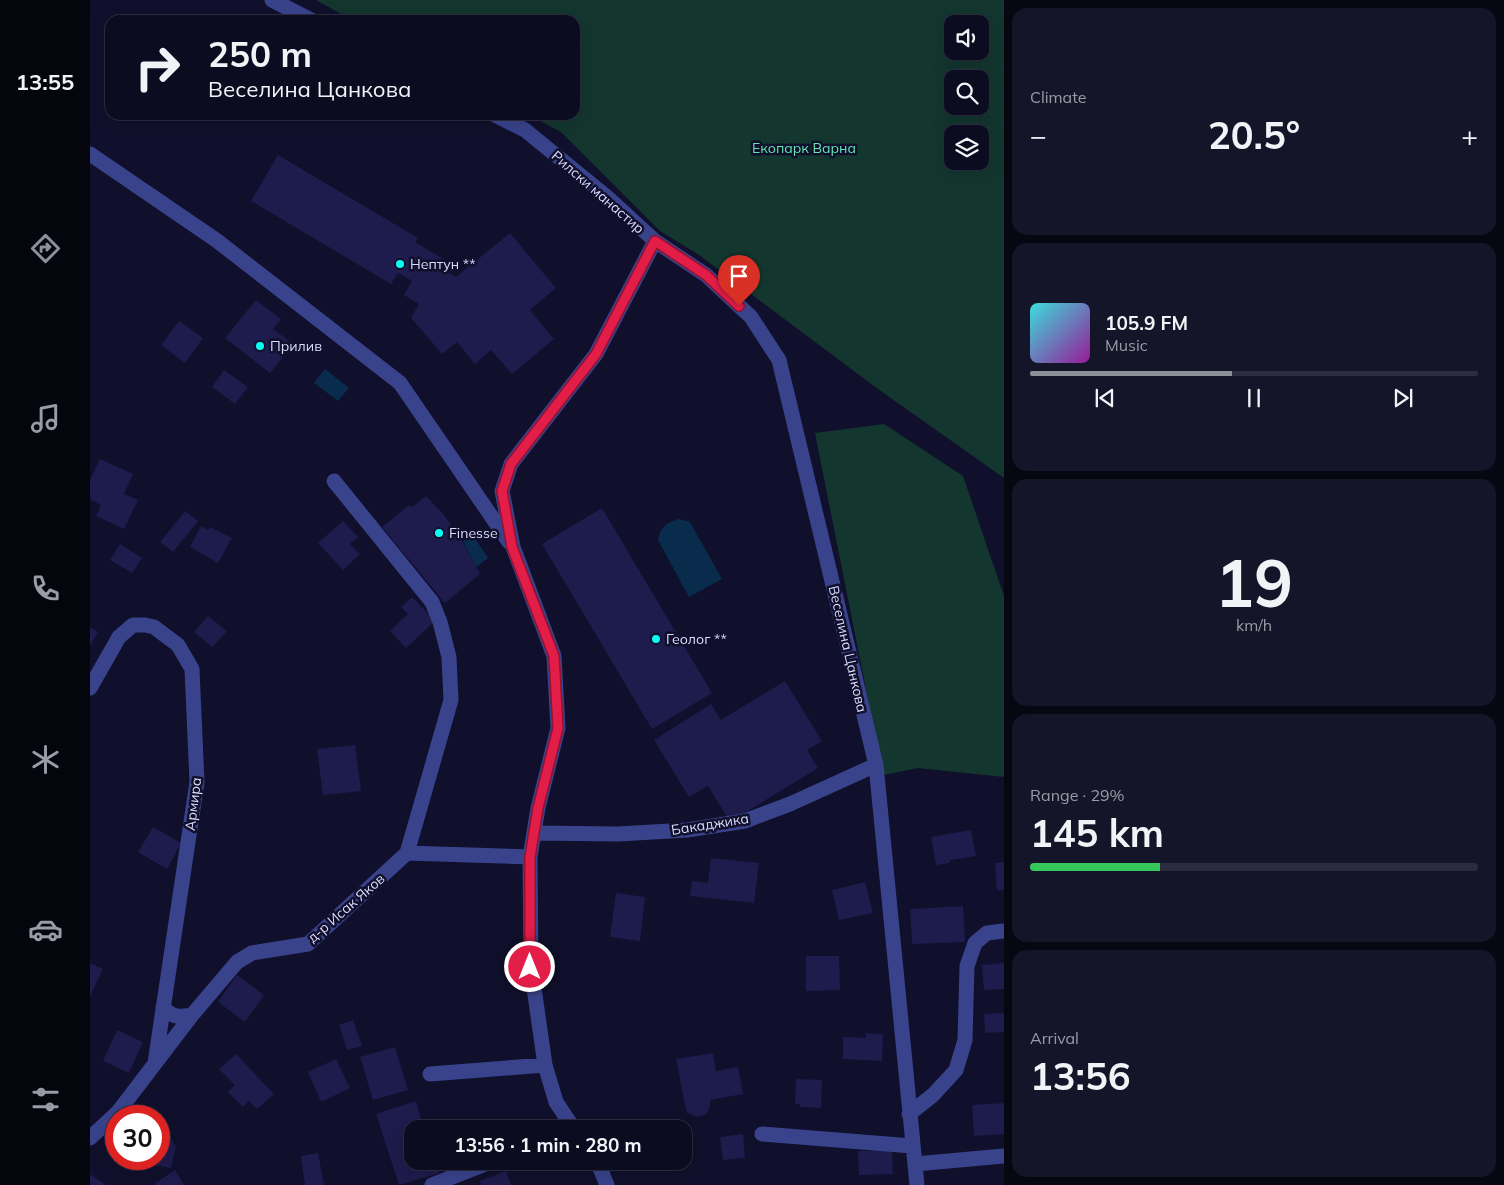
<!DOCTYPE html>
<meta charset="utf-8">
<style>
:root{--surface:#0c0c21;--page:#15152a;--text:#f1f3f6;--muted:#9a9ba5;--line:#2c2c3f;--accent:#8c9099}
body{margin:0;font-family:Mulish,sans-serif;background:var(--page);color:var(--text);height:100vh;display:flex;flex-direction:column;font-size:19px;white-space:nowrap}
*{box-sizing:border-box;margin:0}
p{font-size:16px;color:var(--muted)}
.icon{flex:none;width:28px;height:28px;fill:none;stroke:currentColor;stroke-width:2;stroke-linecap:round;stroke-linejoin:round}
.map{position:relative;flex:1;overflow:hidden}
.details{display:flex;flex-direction:column;gap:8px;padding:8px;background:#070712;width:500px}
.details>*{flex:none}
.banner{position:absolute;left:15px;top:15px;width:475px;height:105px;border-radius:15px;box-shadow:0 5px 20px #0002,0 0 0 1px var(--line);background:#0c0c21;color:var(--text);overflow:hidden}
.controls{position:absolute;left:854px;top:15px;display:grid;gap:10px}
.controls a{display:grid;place-items:center;width:45px;height:45px;border-radius:10px;background:var(--surface);box-shadow:0 5px 20px #0002,0 0 0 1px var(--line);font-size:25px}
.speed{position:absolute;left:15px;top:1105px;display:flex;gap:10px;font-size:25px;font-weight:700;text-align:center}
.speed>*{display:grid;place-content:center;width:65px;height:65px;border-radius:50%;background:var(--surface);box-shadow:0 5px 20px #0002,0 0 0 1px var(--line);line-height:1}
.speed .limit{border:8px solid #d22;background:#fff;color:#111}
.pin{position:absolute;display:grid;place-items:center;width:42px;height:42px;color:#fff;margin:-51px -21px;border-radius:50% 50% 50% 0;rotate:-45deg;box-shadow:0 0 5px #0007}
.pin .icon{rotate:45deg}
.me{position:absolute;width:55px;margin:-28px;rotate:0deg;stroke-linejoin:round;filter:drop-shadow(0 0 4px #0008)}
.turn{display:flex;align-items:center;gap:18px;height:105px;padding:0 20px;font-size:22px}
.turn .icon{width:65px;height:65px;stroke-width:2.5}
.turn b{display:block;font-size:35px;line-height:42px}
.big{font-size:38px;font-weight:700;line-height:1.1}
.details .widget{flex:1;display:flex;flex-direction:column;justify-content:center;gap:8px;min-width:0;padding:0 18px;border-radius:15px;background:var(--page)}
.details .dial{align-items:center;gap:0}
.dial b{font-size:65px;line-height:1}
.song{display:flex;align-items:center;gap:15px}
.cover{width:60px;height:60px;border-radius:8px;background:linear-gradient(135deg,hsl(180 70% 55%),hsl(300 70% 35%))}
.played{height:5px;border-radius:2px;background:linear-gradient(90deg,var(--accent) 45%,var(--line) 45%)}
.keys{display:flex;justify-content:space-around;direction:ltr}
.heat{display:flex;justify-content:space-between;align-items:center;font-size:28px;direction:ltr}
.charge{height:8px;border-radius:4px;background:linear-gradient(90deg,#34c759 29%,var(--line) 0)}
.trip{position:absolute;left:314px;top:1120px;width:288px;height:50px;border-radius:15px;background:var(--surface);box-shadow:0 5px 20px #0002,0 0 0 1px var(--line);font-weight:700;line-height:50px;text-align:center}
main{display:flex;flex:1;min-height:0}
.tabs{display:flex;flex-direction:column;width:90px;justify-content:space-around;align-items:center;background:#05050d;color:var(--muted)}
.tabs .icon{width:35px;height:35px}
.tabs .current{color:var(--accent)}
.tabs b{font-size:22px;color:var(--text)}
.map>svg:first-child{display:block}
.green{fill:#13362f;fill-rule:evenodd}
.water{fill:#092c4c}
.building{fill:#1e1b4d}
.lines{fill:none;stroke-linecap:round;stroke-linejoin:round}
.minor{stroke:#39438c;stroke-width:15}
.route-casing{stroke:#92132f;stroke-width:12}
.route{stroke:#e11d48;stroke-width:9}
.poi-dot{fill:#07fff1;stroke:#10102c;stroke-width:2}
.labels{text-anchor:middle;stroke-width:5;stroke-linejoin:round;paint-order:stroke}
.park-label{font-size:14px;fill:#60e5af;stroke:#10102c}
.street-label{font-size:14px;fill:#dbdcff;stroke:#10102c}
.poi-label{font-size:14px;fill:#dbdcff;stroke:#10102c;text-anchor:start}
</style>
<main>
<nav class="tabs">
<b>13:55</b>
<svg class="icon current" aria-label="directions" viewBox="0 0 24 24"><path d="M12 3l9 9-9 9-9-9zM9 14v-3h6M13 9l2 2-2 2"/></svg>
<svg class="icon" aria-label="music" viewBox="0 0 24 24"><path d="M9 18V5l10-2v13"/><circle cx="6" cy="18" r="3"/><circle cx="16" cy="16" r="3"/></svg>
<svg class="icon" aria-label="phone" viewBox="0 0 24 24"><path d="M5 4h4l2 5-3 2q2 4 5 5l2-3 5 2v4C11 20 4 13 5 4z"/></svg>
<svg class="icon" aria-label="climate" viewBox="0 0 24 24"><path d="M12 3v18M4 7l16 10M4 17L20 7"/></svg>
<svg class="icon" aria-label="car" viewBox="0 0 24 24"><path d="M5 17H2v-5l4-1 3-4h7l3 4 3 1v5h-3M9 17h6M6 11h13"/><circle cx="7" cy="17" r="2"/><circle cx="17" cy="17" r="2"/></svg>
<svg class="icon" aria-label="filters" viewBox="0 0 24 24"><path d="M4 7h16M4 17h16"/><circle cx="9" cy="7" r="2"/><circle cx="15" cy="17" r="2"/></svg>
</nav>
<div class="map">
<svg width="914" height="1185" viewBox="0 0 914 1185">
<rect width="100%" height="100%" fill="#10102c"/>
<!-- green -->
<path class="green" d="M226,0H914V478L788,389L609,255L570,231L471,132L439,115H485V20H262ZM862,24H890V51H862ZM862,79H890V106H862ZM862,134H890V161H862Z
M794,424L873,476L914,596V777L828,768L793,775L725,433Z"/>
<!-- water -->
<path class="water" d="M235,369L259,388L248,401L224,383Z
M589,519L600,522L632,579L599,597L568,540C570,527 577,522 589,519Z
M382,534L398,558L386,567L373,541Z"/>
<!-- building -->
<path class="building" d="M188,155L328,238L325,242L355,260L350,268L366,277L420,233L466,288L440,310L464,339L422,374L401,350L385,364L367,342L352,354L321,318L329,304L314,295L322,281L308,273L301,284L161,201Z
M166,300L191,319L183,329L203,344L180,373L135,338Z
M89,321L113,338L95,363L71,345Z
M134,370L158,387L145,404L122,387Z
M10,459L43,474L34,494L48,500L34,529L6,516L11,505L0,499V480Z
M336,496L354,515L371,539L390,574L355,603L292,527L319,505L322,507Z
M512,508L622,693L562,729L452,544Z
M95,511L108,521L83,552L70,542Z
M253,521L268,537L260,544L270,554L253,570L228,543Z
M111,526L118,530L120,527L142,538L128,563L100,547Z
M30,544L52,558L42,573L20,560Z
M322,597L345,621L316,648L300,631L318,614L311,607Z
M118,616L137,631L122,647L104,632Z
M0,627L8,632L0,646Z
M695,681L732,741L717,750L728,768L640,822L618,786L599,797L564,740L621,704L631,720Z
M265,745L271,791L233,795L227,749Z
M63,827L91,843L77,869L48,852Z
M881,830L886,856L860,860V863L846,865L841,837Z
M621,858L669,863L664,903L600,896L602,881L618,883Z
M914,862V890H907L905,863Z
M775,882L783,913L749,920L742,890Z
M526,893L555,897L550,941L520,937Z
M873,906L875,942L822,944L820,909Z
M716,956H749L750,990L716,991Z
M0,963L13,969L0,996Z
M914,963V989L894,990L892,965Z
M147,975L174,995L155,1022L128,1002Z
M914,1013V1032L895,1033L894,1014Z
M263,1020L272,1046L257,1050L249,1025Z
M27,1030L53,1042L39,1073L13,1061Z
M776,1033L793,1034L792,1061L753,1059V1037L776,1038Z
M305,1047L318,1090L283,1100L270,1057Z
M623,1053L626,1071L648,1067L653,1094L620,1100V1105L617,1113L614,1115L606,1117L598,1113L596,1110L586,1059Z
M146,1054L184,1094L167,1109L159,1101L153,1107L138,1092L145,1085L129,1069Z
M246,1059L260,1088L231,1102L218,1072Z
M706,1079L732,1080L731,1108L710,1107V1104H705Z
M326,1101L334,1129H322V1161H345L349,1173L309,1185L286,1114Z
M914,1103V1134L884,1136L882,1105Z
M69,1123L86,1146L81,1168L54,1163L52,1159H69Z
M653,1134L655,1158L633,1160L630,1137Z
M802,1150L803,1174L769,1175L768,1151Z
M228,1153L234,1185H215L211,1156Z
M85,1170L94,1185H65L64,1184Z
M416,1171L421,1185H391L390,1181Z
M0,1174L16,1185H0Z"/>
<g class="lines">
<!-- minor -->
<path class="minor" d="M182,0L221,20
M405,115L435,130L517,197L565,241L506,354L421,464L412,491L423,547L464,656L468,728L448,808L440,857L441,967L455,1065L466,1102L484,1129
M0,154L126,240L310,383L419,542
M565,241L616,275L661,317L689,360L786,765L827,1185
M244,481L342,602L350,622L359,657L361,700L317,853
M0,688L29,637L43,625H55L64,627L88,645L102,669L107,782L65,1063
M444,833L528,834L597,830L655,821L700,804L786,765
M73,1007C83,1018 88,1017 102,1015
M340,1074L455,1065
M819,1114L843,1095L866,1070L875,1040L877,966L885,943L897,933L914,931
M672,1134L822,1146
M0,1138L28,1112L102,1015L147,962L162,953L218,944L317,853L440,857
M507,1161L517,1185
M825,1164L914,1156
M342,1185L403,1161"/>
</g>
<g class="lines">
<!-- route casing -->
<g class="route-casing">
<path id="route" d="M440,967V857L448,808L468,728L464,656L422,547L412,491L421,464L506,354L565,241L616,275L649,306"/>
</g>
<!-- route -->
<use href="#route" class="route"/>
</g>
<!-- markers -->
<g class="poi-dot">
<circle cx="310" cy="264" r="5"/>
<circle cx="170" cy="346" r="5"/>
<circle cx="349" cy="533" r="5"/>
<circle cx="566" cy="639" r="5"/>
</g>
<g class="labels">
<!-- park labels -->
<g class="park-label">
<text x="714" y="153">Екопарк Варна</text>
</g>
<!-- street labels -->
<g class="street-label">
<text transform="translate(508 192) rotate(41)" y="5">Рилски манастир</text>
<text transform="translate(758 649) rotate(77)" y="5">Веселина Цанкова</text>
<text transform="translate(103 804) rotate(-83)" y="5">Армира</text>
<text transform="translate(620 824) rotate(-9)" y="5">Бакаджика</text>
<text transform="translate(256 908) rotate(-41)" y="5">д-р Исак Яков</text>
</g>
<!-- poi labels -->
<g class="poi-label">
<text x="320" y="269">Нептун **</text>
<text x="180" y="351">Прилив</text>
<text x="359" y="538">Finesse</text>
<text x="576" y="644">Геолог **</text>
</g>
</g>
</svg>
<div class="controls">
<a><svg class="icon" aria-label="sound" viewBox="0 0 24 24"><path d="M4 9h4l5-4v14l-5-4H4zM17 9q2 3 0 6"/></svg></a>
<a><svg class="icon" aria-label="search" viewBox="0 0 24 24"><circle cx="10" cy="10" r="6"/><path d="M15 15l6 6"/></svg></a>
<a><svg class="icon" aria-label="layers" viewBox="0 0 24 24"><path d="M12 4l9 5-9 5-9-5zM3 14l9 5 9-5"/></svg></a>
</div>
<div class="speed"><div class="limit">30</div></div>
<div class="pin" style="left:649px;top:306px;background:#d93025"><svg class="icon" aria-label="arrive" viewBox="0 0 24 24"><path d="M6 21V4h12l-3 4 3 4H6"/></svg></div>
<svg class="me" style="left:440px;top:967px" viewBox="-20 -20 40 40"><circle r="17" fill="#e11d48" stroke="#fff" stroke-width="3"/><path d="M0-11L8 9 0 5-8 9z" fill="#fff"/></svg>
<div class="trip">13:56 · 1 min · 280 m</div>
<div class="banner">
<div class="turn"><svg class="icon" aria-label="right" viewBox="0 0 24 24"><path d="M7 20v-9h11M14 6l5 5-5 5"/></svg><div><b>250 m</b>Веселина Цанкова</div></div>
</div>
</div>
<section class="details">
<div class="widget"><p>Climate</p>
<div class="heat"><a>−</a><b class="big">20.5°</b><a>+</a></div>
</div>
<div class="widget">
<div class="song"><i class="cover"></i><div><b>105.9 FM</b><p>Music</p></div></div>
<div class="played"></div>
<div class="keys"><svg class="icon" aria-label="previous" viewBox="0 0 24 24"><path d="M18 5L8 12l10 7zM5 5v14"/></svg><svg class="icon" aria-label="pause" viewBox="0 0 24 24"><path d="M8 5v14M16 5v14"/></svg><svg class="icon" aria-label="next" viewBox="0 0 24 24"><path d="M6 5l10 7-10 7zM19 5v14"/></svg></div>
</div>
<div class="widget dial"><b>19</b><p>km/h</p></div>
<div class="widget"><p>Range · 29%</p><b class="big">145 km</b><div class="charge"></div></div>
<div class="widget"><p>Arrival</p><b class="big">13:56</b></div>
</section>
</main>
